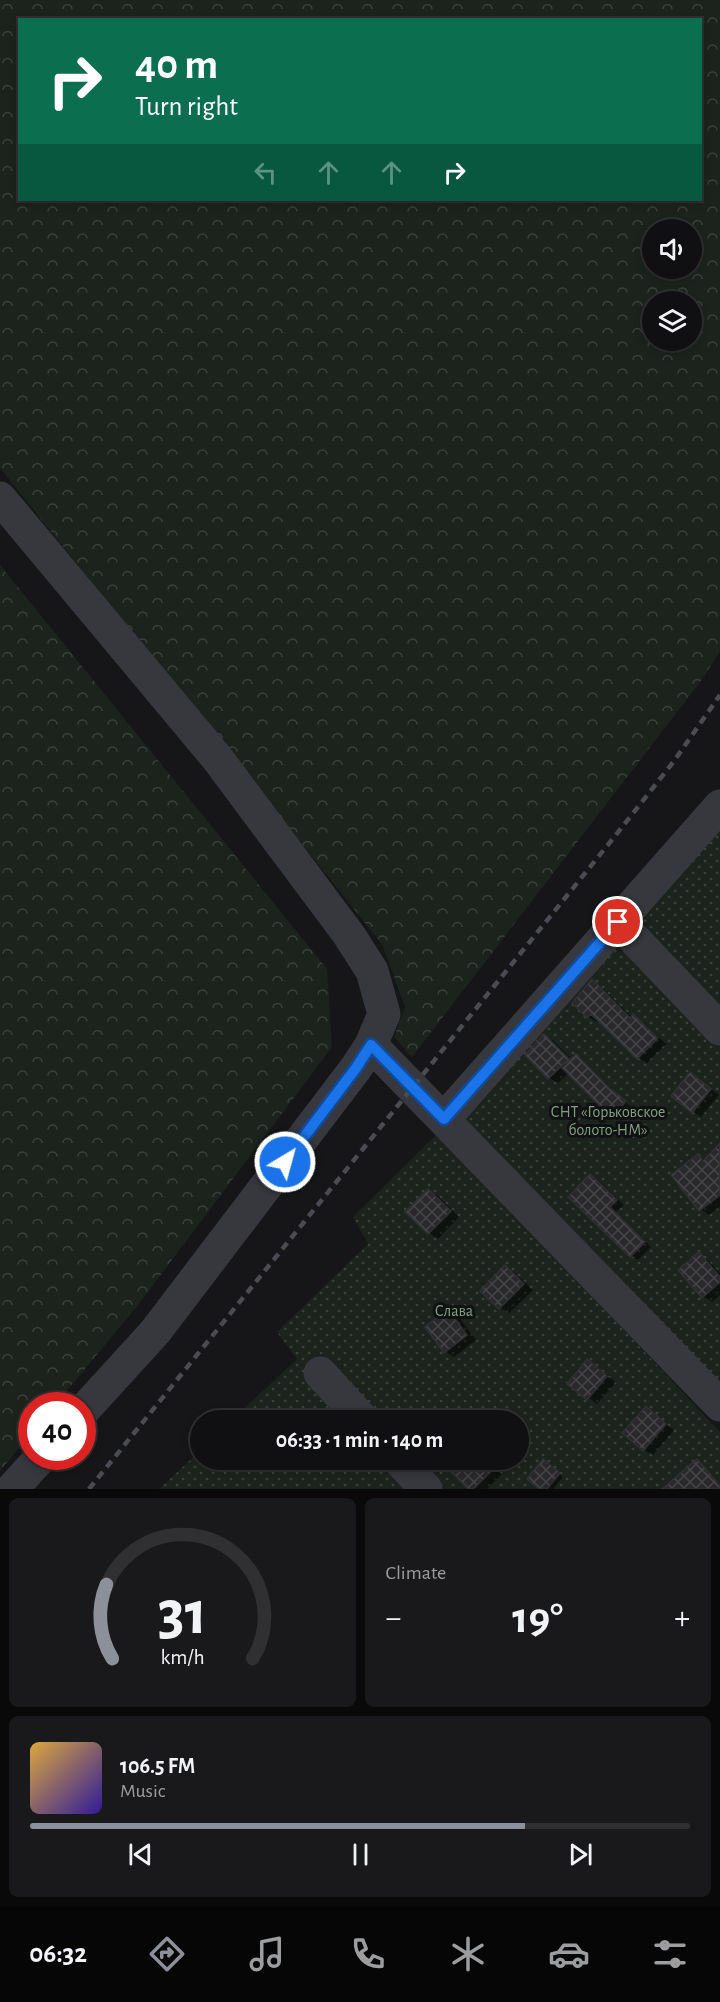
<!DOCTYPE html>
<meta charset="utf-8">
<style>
:root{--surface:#101012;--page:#19191b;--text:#f1f3f6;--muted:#9c9d9f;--line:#303032;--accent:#8c9099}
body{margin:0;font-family:"Alegreya Sans",sans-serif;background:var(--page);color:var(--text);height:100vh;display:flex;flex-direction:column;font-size:22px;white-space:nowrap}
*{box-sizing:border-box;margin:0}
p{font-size:20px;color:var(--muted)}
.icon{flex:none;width:33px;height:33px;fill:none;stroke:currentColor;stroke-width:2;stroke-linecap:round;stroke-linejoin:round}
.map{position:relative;height:1489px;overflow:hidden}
.side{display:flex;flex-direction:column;gap:9px;padding:9px;background:#09090a;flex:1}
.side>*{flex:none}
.guide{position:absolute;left:18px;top:18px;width:684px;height:183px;border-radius:0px;box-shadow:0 3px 9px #0003,0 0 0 2px var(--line);background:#0b6e4f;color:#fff;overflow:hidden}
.tools{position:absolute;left:642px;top:219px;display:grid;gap:12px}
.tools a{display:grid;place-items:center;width:60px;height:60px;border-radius:50%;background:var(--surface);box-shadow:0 3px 9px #0003,0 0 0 2px var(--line);font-size:30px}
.speed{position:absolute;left:18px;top:1392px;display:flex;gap:12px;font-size:30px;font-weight:700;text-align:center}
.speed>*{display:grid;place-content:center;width:78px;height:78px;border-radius:50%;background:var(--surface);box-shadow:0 3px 9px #0003,0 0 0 2px var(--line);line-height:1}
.speed .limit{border:9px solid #d22;background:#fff;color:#111}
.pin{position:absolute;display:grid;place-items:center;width:51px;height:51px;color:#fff;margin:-26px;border:3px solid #fff;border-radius:50%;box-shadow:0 2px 6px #0007}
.me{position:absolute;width:66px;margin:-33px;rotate:37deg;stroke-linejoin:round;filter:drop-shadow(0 0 4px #0008)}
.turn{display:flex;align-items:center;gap:21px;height:126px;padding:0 18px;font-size:27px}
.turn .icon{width:78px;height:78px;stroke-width:2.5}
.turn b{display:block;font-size:42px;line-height:51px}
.lanes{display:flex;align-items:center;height:57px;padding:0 18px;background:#0003;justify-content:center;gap:30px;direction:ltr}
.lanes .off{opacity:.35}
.big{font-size:45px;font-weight:700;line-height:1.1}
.side .tile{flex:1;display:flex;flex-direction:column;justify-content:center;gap:9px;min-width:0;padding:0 21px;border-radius:9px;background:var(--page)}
.side .dial{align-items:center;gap:0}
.dial svg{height:156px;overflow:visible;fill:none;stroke:var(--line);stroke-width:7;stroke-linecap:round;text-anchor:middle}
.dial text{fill:var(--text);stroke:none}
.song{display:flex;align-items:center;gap:18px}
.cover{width:72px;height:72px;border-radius:9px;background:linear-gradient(135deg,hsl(40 70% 55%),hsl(250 70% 35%))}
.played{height:6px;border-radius:3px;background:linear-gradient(90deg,var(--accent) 75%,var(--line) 75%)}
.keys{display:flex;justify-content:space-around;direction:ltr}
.heat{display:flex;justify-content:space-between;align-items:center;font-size:33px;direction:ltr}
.side .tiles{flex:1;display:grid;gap:9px;grid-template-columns:1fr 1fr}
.tile:last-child{grid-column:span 2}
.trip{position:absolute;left:190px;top:1410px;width:339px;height:60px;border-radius:30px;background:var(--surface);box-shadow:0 3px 9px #0003,0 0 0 2px var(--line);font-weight:700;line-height:60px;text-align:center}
.dock{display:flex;height:96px;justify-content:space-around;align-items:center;background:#060607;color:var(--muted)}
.dock .icon{width:42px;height:42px}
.dock .current{color:var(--accent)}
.dock b{font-size:27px;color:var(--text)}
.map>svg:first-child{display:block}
.forest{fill:url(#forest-crowns);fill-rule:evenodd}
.garden{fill:url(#garden-dots)}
.shadow{fill:#0007}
.building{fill:url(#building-cross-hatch);stroke:#303034;stroke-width:1.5}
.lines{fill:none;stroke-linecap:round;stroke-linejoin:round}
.minor{stroke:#37383d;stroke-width:33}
.rail{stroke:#4a4c52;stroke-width:4.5;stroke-dasharray:8 6;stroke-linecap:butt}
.route-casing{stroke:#114b97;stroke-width:15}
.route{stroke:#1a73e8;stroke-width:10}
.labels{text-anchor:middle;stroke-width:6;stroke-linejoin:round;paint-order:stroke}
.park-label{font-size:16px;fill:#7fa381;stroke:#111113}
</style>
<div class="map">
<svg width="720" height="1489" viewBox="0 0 720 1489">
<defs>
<pattern id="forest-crowns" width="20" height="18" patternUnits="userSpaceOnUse" patternTransform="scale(1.5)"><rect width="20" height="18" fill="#1c231d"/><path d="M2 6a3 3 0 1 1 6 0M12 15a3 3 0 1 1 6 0" fill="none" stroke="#3a403c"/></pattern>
<pattern id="garden-dots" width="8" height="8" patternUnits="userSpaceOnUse" patternTransform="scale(1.5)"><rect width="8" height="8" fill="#1c231d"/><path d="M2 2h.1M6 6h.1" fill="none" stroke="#3a403c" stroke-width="1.8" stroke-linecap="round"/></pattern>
<pattern id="building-cross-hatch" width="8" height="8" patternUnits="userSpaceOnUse" patternTransform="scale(1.5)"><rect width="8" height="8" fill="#29292c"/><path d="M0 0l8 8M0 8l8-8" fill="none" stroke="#454548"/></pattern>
</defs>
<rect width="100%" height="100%" fill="#161618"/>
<!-- forest -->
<path class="forest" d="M0,0H720V652L700,682L412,1057L394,1037L405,1007L382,944L0,468ZM20,20H700V200H20ZM652,230H692V268H652ZM652,302H692V340H652Z
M0,565L327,969L332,1047L138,1305L55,1405L32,1406L31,1433L0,1471Z"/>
<!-- garden -->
<path class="garden" d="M720,812V1397L458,1124Z
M438,1133L720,1432V1489H159L201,1450V1460H519V1420H232L297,1359L277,1332L368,1244L353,1217Z"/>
<!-- shadow -->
<path class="shadow" d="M592,981L601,987L632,1017L633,1016L642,1021L666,1044L647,1063L638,1058L599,1020L597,1022L588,1017Z
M545,1036L554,1041L572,1060L577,1056L581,1058L613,1092L629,1105L617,1119L569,1073L558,1083L549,1078Z
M691,1074L719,1095L701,1117L692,1111Z
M720,1145V1207L709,1215L700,1209L698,1156L705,1160Z
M590,1175L598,1180L624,1205L616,1212L651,1247L638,1260L631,1256Z
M428,1191L438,1196L459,1217L438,1239L429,1233L407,1212Z
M699,1254L708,1260L720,1273V1295L712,1302L703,1296Z
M505,1267L514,1272L533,1290L509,1313L500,1308L482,1291Z
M448,1311L458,1316L476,1340L454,1357L445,1351Z
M587,1361L616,1382L597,1404L569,1383Z
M646,1408L674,1430L653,1455L644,1450Z
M279,1460H307L292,1470L283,1465Z
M461,1460H487L502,1474L487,1489H471L451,1469Z
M547,1464L563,1477L553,1489H541L529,1479Z"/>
<!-- building -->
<path class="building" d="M592,979L630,1018L633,1014L658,1038L637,1059L591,1014L587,1018L572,1003Z
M544,1034L569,1059L548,1079L525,1055Z
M576,1054L609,1088L626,1101L612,1118L562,1068Z
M690,1072L711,1089L692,1113L671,1096Z
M720,1143V1195L699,1211L671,1175L698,1154L703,1161Z
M590,1174L617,1200L610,1207L645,1242L630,1257L568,1197Z
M428,1189L451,1211L428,1234L405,1212Z
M699,1252L720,1277V1282L702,1298L678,1270Z
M505,1265L524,1284L499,1309L480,1291Z
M448,1309L467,1335L444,1353L425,1327Z
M587,1359L607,1376L587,1400L567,1384Z
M646,1406L666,1424L643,1451L622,1433Z
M543,1459L560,1473L547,1489H539L527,1479Z
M697,1459L720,1486V1489H662Z
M459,1460H503L473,1489H468L449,1469Z"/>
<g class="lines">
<!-- minor -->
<path class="minor" d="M0,498L217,758L349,935L372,971L384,1014L371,1045L356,1068L155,1332L82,1412
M618,922L720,1029
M371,1045L720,1405
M444,1119L720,806
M320,1373L363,1420
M399,1460L426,1489
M12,1489L42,1456"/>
<!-- rail -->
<path class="rail" d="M89,1489L615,836L674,761L720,695"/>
</g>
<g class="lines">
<!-- route casing -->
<g class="route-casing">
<path id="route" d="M285,1162L356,1068L371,1045L444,1119L618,922"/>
</g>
<!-- route -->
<use href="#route" class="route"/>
</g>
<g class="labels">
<!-- park labels -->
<g class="park-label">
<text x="608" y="1117">СНТ «Горьковское<tspan x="608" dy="18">болото-НМ»</tspan></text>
<text x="454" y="1316">Слава</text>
</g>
</g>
</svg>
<div class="tools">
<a><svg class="icon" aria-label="sound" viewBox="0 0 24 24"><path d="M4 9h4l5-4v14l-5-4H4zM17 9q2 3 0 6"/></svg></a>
<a><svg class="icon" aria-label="layers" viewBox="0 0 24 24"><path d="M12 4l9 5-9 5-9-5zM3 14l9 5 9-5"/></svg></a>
</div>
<div class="speed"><div class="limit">40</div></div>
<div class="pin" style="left:618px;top:922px;background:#d93025"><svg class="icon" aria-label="arrive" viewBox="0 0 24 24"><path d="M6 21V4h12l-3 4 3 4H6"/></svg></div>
<svg class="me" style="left:285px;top:1162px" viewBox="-20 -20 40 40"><circle r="17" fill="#1a73e8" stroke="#fff" stroke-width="3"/><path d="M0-11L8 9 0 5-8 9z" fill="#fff"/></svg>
<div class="trip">06:33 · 1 min · 140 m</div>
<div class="guide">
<div class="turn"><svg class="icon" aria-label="right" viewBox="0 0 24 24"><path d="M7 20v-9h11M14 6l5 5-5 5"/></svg><div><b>40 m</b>Turn right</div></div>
<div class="lanes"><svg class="icon off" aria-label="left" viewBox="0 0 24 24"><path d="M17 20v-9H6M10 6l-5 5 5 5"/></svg><svg class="icon off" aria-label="ahead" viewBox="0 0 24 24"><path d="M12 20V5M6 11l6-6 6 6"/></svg><svg class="icon off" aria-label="ahead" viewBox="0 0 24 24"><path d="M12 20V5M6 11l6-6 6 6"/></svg><svg class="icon" aria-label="right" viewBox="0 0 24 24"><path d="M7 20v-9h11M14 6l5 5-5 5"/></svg></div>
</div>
</div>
<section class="side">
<div class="tiles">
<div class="tile dial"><svg viewBox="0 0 100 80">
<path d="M14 69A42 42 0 1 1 86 69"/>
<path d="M14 69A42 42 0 0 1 11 31" stroke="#8c9099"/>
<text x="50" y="56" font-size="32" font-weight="700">31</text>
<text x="50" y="72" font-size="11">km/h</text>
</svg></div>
<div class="tile"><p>Climate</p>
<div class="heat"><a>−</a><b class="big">19°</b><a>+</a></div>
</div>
<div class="tile">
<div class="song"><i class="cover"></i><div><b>106.5 FM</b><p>Music</p></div></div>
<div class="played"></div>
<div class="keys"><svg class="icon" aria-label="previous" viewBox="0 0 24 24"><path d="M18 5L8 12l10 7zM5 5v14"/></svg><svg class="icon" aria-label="pause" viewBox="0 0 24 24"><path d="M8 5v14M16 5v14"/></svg><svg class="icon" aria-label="next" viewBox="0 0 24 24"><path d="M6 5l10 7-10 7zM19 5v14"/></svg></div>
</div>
</div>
</section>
<nav class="dock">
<b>06:32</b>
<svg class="icon current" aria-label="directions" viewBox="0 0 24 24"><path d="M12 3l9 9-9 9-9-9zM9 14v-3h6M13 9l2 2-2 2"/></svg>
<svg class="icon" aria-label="music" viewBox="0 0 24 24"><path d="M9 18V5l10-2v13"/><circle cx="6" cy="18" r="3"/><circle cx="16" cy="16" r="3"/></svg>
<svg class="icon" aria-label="phone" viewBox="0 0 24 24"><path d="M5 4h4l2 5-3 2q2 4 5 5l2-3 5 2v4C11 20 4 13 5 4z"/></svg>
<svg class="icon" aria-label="climate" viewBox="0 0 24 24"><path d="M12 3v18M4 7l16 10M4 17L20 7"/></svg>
<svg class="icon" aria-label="car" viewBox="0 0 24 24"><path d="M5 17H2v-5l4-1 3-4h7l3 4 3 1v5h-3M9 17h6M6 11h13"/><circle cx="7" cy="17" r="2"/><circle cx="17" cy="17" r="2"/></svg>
<svg class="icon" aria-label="filters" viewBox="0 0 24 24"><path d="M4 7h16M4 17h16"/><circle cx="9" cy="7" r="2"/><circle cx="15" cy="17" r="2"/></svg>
</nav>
